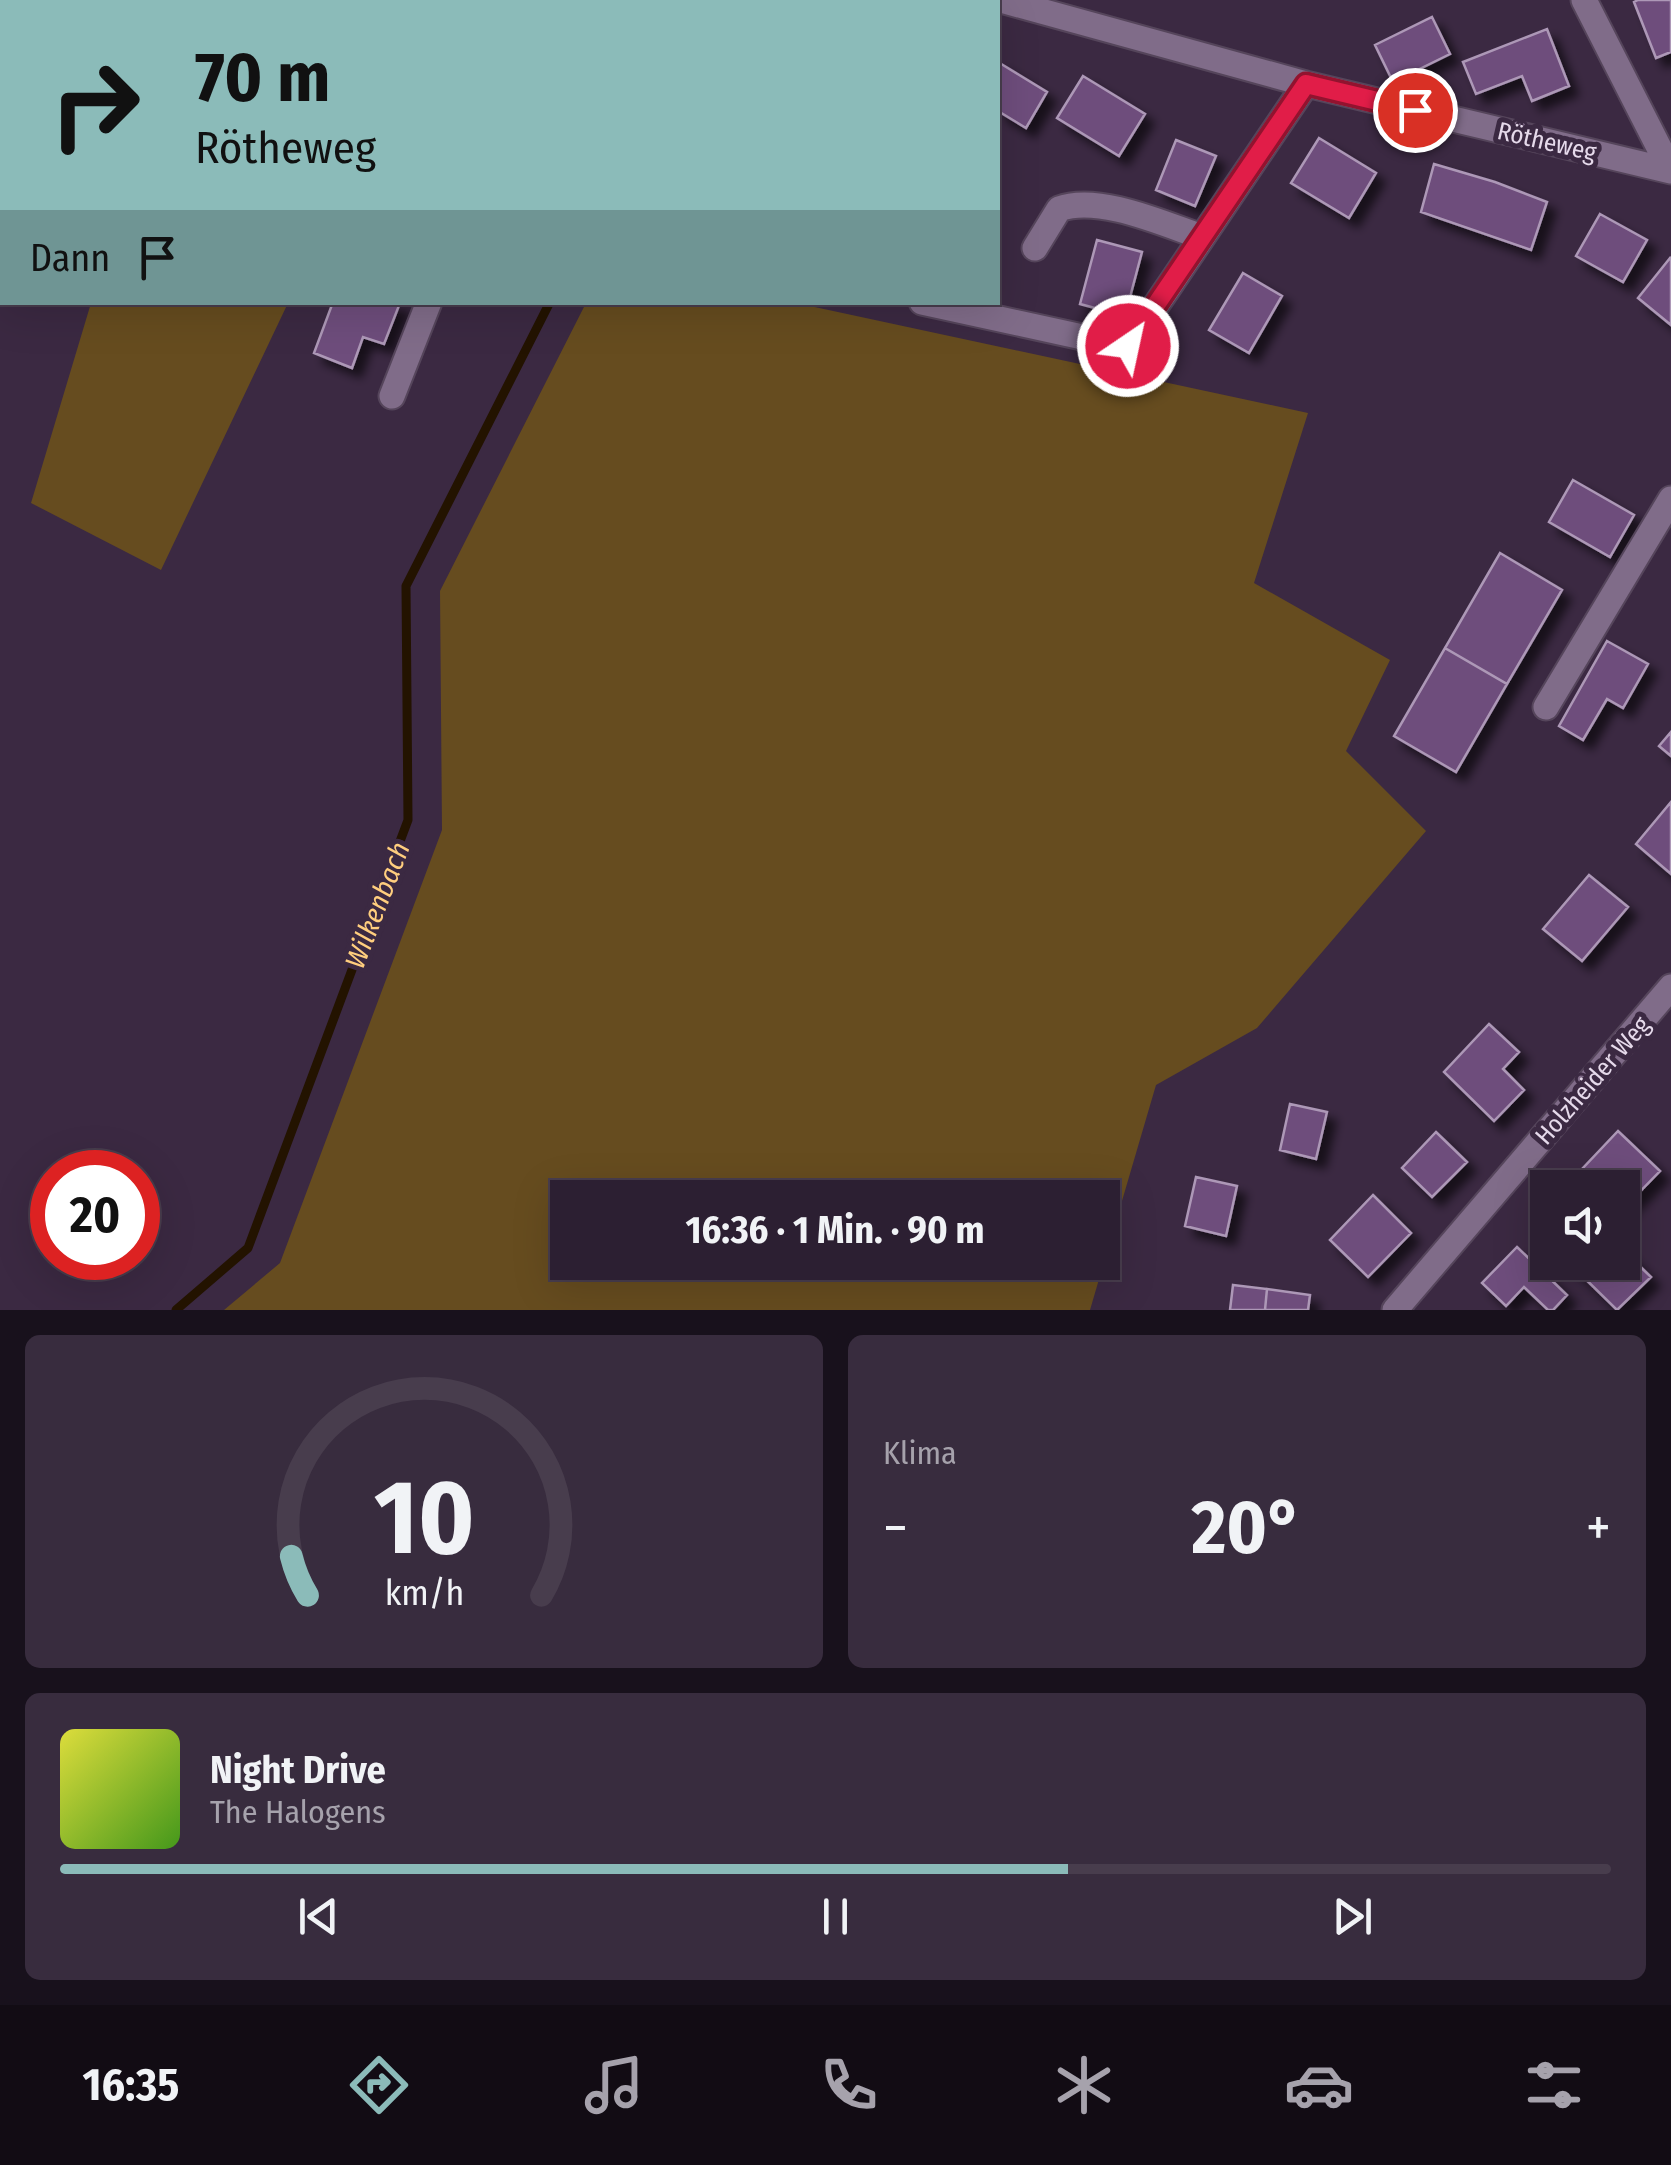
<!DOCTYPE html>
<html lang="de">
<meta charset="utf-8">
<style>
:root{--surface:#2c1f32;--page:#382c3e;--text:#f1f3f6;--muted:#a6a2ac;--line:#483d4d;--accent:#8bbbb9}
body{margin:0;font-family:"Fira Sans Condensed",sans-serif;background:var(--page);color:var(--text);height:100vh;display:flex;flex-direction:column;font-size:38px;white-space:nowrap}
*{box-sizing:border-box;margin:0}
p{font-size:32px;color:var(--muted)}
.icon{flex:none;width:55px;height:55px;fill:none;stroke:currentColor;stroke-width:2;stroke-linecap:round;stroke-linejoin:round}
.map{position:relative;height:1310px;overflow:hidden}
.side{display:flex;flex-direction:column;gap:25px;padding:25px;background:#18111c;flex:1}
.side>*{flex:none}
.top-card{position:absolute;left:0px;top:0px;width:1000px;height:305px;box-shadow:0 10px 40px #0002,0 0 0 2px var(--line);background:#8bbbb9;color:#111;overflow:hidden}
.buttons{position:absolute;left:1530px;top:1170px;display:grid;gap:20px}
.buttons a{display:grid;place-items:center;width:110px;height:110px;border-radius:0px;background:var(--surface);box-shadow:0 10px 40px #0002,0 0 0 2px var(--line);font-size:50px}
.speed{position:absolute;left:30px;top:1150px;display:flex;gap:20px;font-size:50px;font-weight:700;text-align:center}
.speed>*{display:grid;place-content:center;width:130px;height:130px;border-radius:50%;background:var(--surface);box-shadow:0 10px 40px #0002,0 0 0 2px var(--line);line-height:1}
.speed .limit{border:15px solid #d22;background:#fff;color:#111}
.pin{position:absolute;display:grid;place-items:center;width:85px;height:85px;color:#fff;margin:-42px;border:5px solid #fff;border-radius:50%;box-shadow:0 2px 10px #0007}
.me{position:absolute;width:110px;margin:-55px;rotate:34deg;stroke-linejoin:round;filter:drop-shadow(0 0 8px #0008)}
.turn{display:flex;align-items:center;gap:35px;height:210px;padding:0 30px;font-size:45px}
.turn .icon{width:130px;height:130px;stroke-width:2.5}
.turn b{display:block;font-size:70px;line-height:85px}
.then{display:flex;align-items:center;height:95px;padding:0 30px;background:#0003;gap:20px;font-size:38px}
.big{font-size:75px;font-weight:700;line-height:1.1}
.side .card{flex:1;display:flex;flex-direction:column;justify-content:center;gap:15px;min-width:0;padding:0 35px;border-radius:15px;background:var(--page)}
.side .dial{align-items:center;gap:0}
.dial svg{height:260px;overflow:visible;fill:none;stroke:var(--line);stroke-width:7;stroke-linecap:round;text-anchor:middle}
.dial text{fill:var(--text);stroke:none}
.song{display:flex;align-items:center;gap:30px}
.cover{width:120px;height:120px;border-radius:15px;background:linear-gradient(135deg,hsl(60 70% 55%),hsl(100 70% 35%))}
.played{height:10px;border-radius:5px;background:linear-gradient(90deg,var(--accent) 65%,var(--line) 65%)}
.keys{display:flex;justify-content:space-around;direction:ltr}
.heat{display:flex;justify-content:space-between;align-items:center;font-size:55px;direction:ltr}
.side .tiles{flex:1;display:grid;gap:25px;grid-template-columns:1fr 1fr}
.card:last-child{grid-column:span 2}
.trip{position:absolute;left:550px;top:1180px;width:570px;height:100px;border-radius:0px;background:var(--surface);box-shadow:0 10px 40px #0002,0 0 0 2px var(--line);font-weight:700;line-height:100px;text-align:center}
.tabs{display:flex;height:160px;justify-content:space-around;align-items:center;background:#120c14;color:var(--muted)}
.tabs .icon{width:70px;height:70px}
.tabs .on{color:var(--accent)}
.tabs b{font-size:45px;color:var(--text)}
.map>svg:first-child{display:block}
.green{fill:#664c1f;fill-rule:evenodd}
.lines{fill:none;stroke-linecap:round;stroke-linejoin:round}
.stream{stroke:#231300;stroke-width:9}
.building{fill:#6e4d7b;stroke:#ad98b7;stroke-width:2.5;filter:url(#shadow)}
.minor-casing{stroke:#55455b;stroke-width:29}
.minor{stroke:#806c89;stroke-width:25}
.route-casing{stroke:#92132f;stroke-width:25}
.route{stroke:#e11d48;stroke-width:18}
.labels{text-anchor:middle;stroke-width:10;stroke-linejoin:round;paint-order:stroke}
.street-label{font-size:25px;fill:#e6daeb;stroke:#3b2942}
.water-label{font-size:28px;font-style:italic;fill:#ffce7e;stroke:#3b2942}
</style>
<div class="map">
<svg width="1671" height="1310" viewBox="0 0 1671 1310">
<defs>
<filter id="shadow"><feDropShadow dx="9" dy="9" stdDeviation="5" flood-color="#0009"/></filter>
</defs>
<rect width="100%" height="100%" fill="#3b2942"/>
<!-- green -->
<path class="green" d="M182,0H721L181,2Z
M91,303H288L161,570L31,503Z
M586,303H796L1308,413L1254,583L1390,660L1346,751L1426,831L1257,1028L1156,1085L1090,1310H224L280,1263L442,830L440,591ZM568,1198H1102V1262H568Z"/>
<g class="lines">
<!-- stream -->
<path class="stream" d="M743,2L745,0
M176,1310L248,1248L408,820L406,586L550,302"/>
</g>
<!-- building -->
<path class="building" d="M1638,0H1671V52L1656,58L1634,2Z
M1432,17L1450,54L1393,82L1375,45Z
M1547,29L1569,86L1532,101L1522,76L1476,94L1463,62Z
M998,62L1047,92L1026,128L998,111Z
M1083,76L1145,114L1119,156L1057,118Z
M1319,138L1376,173L1349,218L1291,183Z
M1176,140L1216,156L1195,206L1156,190Z
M1434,164L1495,182L1547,202L1531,250L1421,212Z
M1600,214L1647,240L1623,282L1576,256Z
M1097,240L1142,252L1125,316L1080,304Z
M1670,258L1671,260V325L1638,298Z
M1243,273L1282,296L1249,353L1209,330Z
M333,302L400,303L384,344L363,337L352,368L314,353Z
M1573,480L1634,515L1610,557L1549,522Z
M1500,553L1562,590L1507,684L1445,648Z
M1607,641L1648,664L1623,708L1607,699L1583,740L1559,726Z
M1445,648L1507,684L1456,772L1394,736Z
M1671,732V756L1659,746Z
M1671,802V874L1636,844Z
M1589,875L1628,907L1582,961L1543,929Z
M1489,1024L1519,1052L1503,1069L1524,1090L1494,1121L1444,1072Z
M1290,1104L1327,1112L1316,1159L1280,1150Z
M1618,1131L1660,1171L1624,1208L1622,1188H1603L1583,1168Z
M1436,1132L1467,1162L1432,1197L1402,1168Z
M1196,1177L1237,1186L1226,1236L1185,1226Z
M1373,1195L1411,1233L1368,1277L1330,1240Z
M1517,1247L1567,1295L1553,1310H1548L1524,1287L1506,1306L1482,1283Z
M1622,1249L1651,1277L1617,1310L1568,1262H1622Z
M1233,1285L1267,1289L1265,1310H1230Z
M1267,1289L1310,1295L1308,1310H1265Z"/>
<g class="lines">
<!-- minor casing -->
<g class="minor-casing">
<path id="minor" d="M1001,0L1306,84L1671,171
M1584,0L1671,171
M1035,248L1059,209C1098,194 1164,224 1202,237
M922,302L1128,347L1306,84
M392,396L429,302
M1546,707L1671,499
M1395,1310L1671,987"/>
</g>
<!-- minor -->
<use href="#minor" class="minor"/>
</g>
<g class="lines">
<!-- route casing -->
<g class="route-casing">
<path id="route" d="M1128,346L1306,84L1415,110"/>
</g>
<!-- route -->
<use href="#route" class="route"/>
</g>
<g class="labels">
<!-- street labels -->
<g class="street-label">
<text transform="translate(1547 141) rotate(13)" y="9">Rötheweg</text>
<text transform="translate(1592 1080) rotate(-49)" y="9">Holzheider Weg</text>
</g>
<!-- water labels -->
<g class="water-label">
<text transform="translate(377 905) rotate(-69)" y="10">Wilkenbach</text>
</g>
</g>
</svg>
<div class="buttons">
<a><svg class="icon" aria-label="sound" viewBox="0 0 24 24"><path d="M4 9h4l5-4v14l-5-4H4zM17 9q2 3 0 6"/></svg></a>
</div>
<div class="speed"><div class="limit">20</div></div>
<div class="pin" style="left:1415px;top:110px;background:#d93025"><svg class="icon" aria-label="arrive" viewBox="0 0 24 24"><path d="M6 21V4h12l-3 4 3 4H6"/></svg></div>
<svg class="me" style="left:1128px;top:346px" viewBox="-20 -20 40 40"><circle r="17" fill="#e11d48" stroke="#fff" stroke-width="3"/><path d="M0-11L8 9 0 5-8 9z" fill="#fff"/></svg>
<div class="trip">16:36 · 1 Min. · 90 m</div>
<div class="top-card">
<div class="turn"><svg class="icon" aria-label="right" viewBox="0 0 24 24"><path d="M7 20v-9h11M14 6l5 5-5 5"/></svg><div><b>70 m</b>Rötheweg</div></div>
<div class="then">Dann<svg class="icon" aria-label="arrive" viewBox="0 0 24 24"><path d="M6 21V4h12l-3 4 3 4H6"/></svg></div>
</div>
</div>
<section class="side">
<div class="tiles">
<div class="card dial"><svg viewBox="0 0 100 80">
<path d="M14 69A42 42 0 1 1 86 69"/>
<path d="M14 69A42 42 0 0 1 9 57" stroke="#8bbbb9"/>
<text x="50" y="56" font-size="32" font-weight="700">10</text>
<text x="50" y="72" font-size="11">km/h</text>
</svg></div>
<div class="card"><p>Klima</p>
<div class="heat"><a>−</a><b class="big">20°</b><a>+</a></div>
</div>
<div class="card">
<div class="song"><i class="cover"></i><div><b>Night Drive</b><p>The Halogens</p></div></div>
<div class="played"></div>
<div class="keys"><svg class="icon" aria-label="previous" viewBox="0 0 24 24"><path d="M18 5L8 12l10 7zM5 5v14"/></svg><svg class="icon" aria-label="pause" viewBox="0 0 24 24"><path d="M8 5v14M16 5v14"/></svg><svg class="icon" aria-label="next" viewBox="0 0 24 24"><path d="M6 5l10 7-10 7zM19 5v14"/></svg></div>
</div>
</div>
</section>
<nav class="tabs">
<b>16:35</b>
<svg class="icon on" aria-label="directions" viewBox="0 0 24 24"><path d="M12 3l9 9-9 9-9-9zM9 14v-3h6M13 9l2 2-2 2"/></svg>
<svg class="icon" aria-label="music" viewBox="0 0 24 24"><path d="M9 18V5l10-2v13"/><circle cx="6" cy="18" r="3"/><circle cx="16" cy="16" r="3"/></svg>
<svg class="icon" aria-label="phone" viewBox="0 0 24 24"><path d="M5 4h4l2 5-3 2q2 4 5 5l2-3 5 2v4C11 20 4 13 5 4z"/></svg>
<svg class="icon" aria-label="climate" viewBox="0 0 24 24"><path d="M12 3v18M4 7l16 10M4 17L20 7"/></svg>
<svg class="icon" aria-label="car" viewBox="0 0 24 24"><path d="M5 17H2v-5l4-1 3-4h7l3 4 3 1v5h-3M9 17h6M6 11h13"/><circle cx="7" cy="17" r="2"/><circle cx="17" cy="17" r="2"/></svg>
<svg class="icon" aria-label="filters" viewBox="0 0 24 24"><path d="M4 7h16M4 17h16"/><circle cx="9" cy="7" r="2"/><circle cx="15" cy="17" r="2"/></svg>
</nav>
